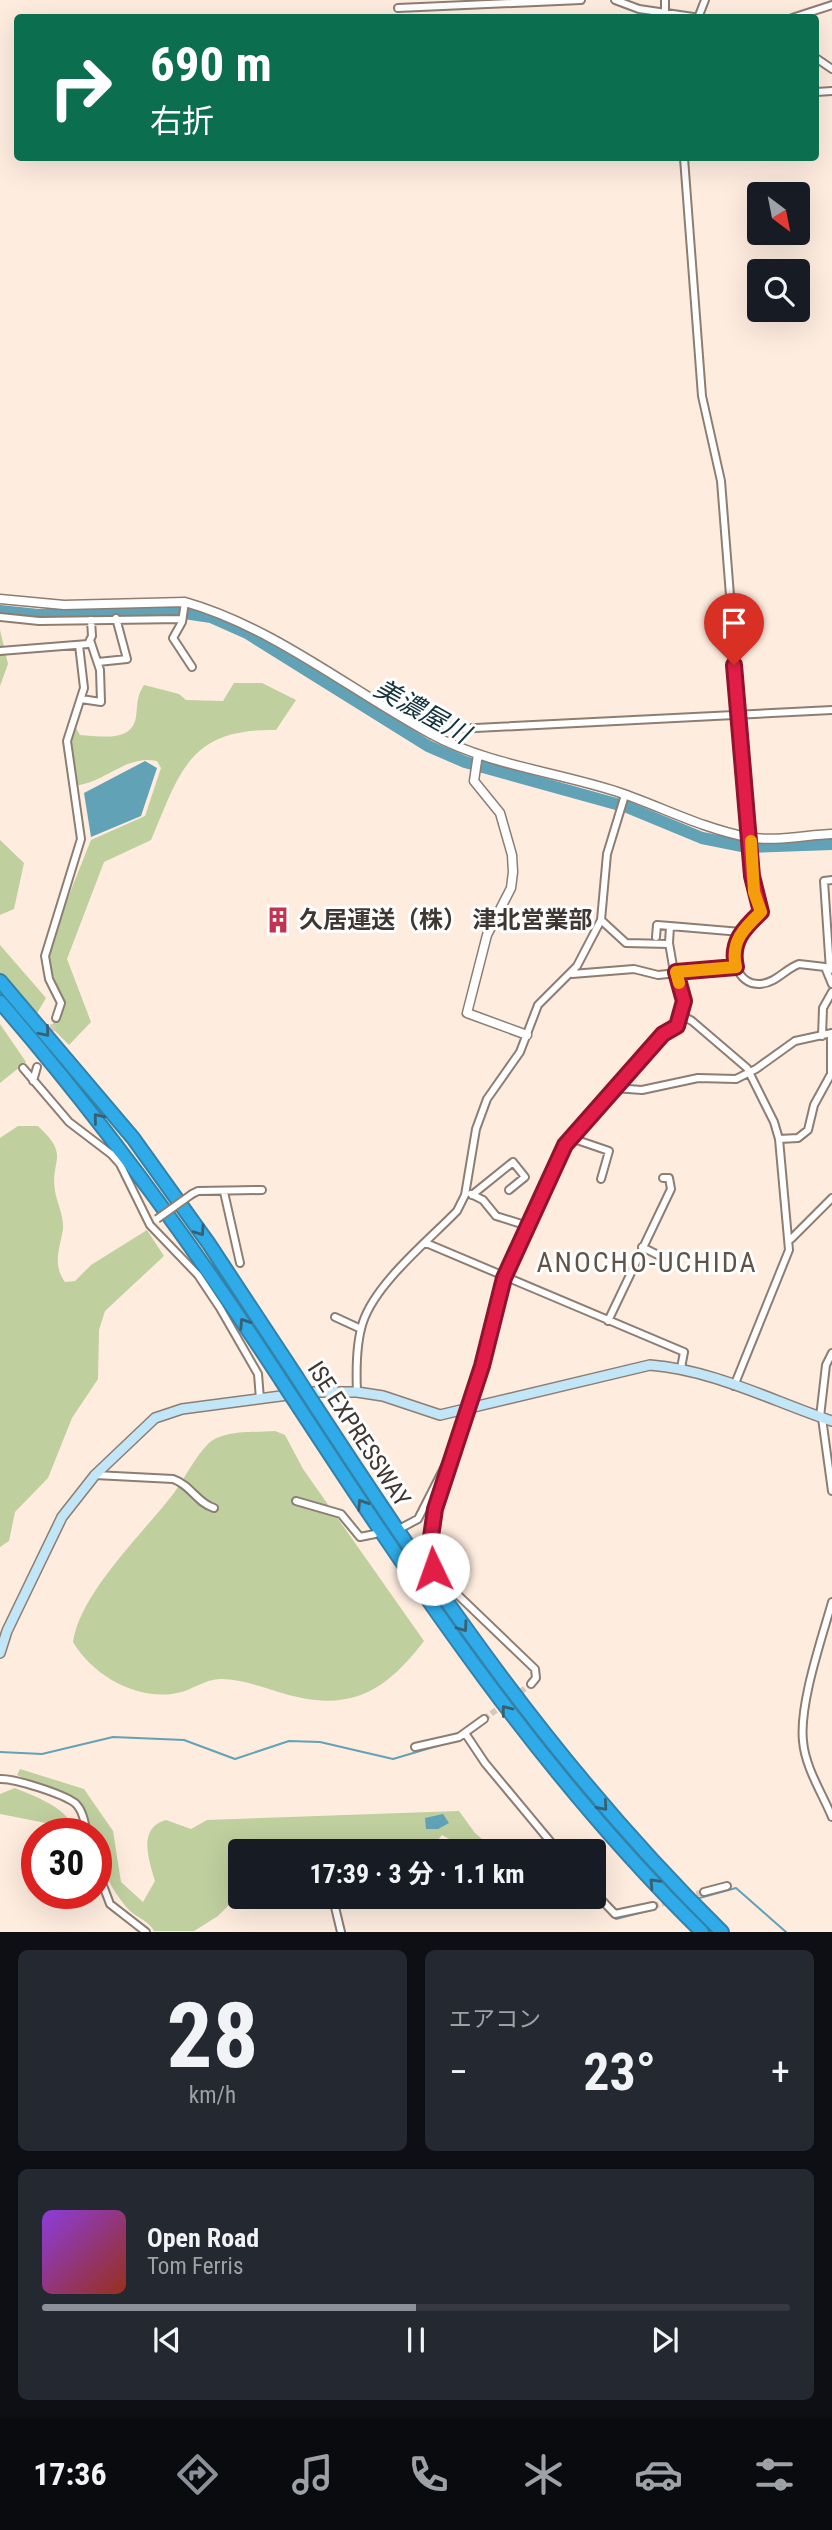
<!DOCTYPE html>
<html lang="ja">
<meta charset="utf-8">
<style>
:root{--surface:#171b24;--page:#242831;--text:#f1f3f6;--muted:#9ea1a6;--line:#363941;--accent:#8c9099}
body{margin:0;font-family:"Roboto Condensed","Noto Sans JP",sans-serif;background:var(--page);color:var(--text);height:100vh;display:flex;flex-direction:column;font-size:26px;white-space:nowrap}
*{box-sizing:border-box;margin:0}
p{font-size:23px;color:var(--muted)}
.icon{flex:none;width:38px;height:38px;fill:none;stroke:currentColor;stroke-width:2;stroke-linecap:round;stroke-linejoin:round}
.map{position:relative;height:1932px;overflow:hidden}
.side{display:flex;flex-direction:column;gap:18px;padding:18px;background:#0d0f14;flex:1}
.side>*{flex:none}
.top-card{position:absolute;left:14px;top:14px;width:805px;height:147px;border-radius:7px;box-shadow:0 7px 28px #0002;background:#0b6e4f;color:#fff;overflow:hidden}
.needle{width:46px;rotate:148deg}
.fabs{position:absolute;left:747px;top:182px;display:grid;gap:14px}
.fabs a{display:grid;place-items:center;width:63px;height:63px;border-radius:7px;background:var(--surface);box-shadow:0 7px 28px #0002;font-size:35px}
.speed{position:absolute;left:21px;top:1818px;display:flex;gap:14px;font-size:35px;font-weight:700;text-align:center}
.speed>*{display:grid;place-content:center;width:91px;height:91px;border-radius:50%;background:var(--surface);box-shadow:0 7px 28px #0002;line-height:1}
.speed .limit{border:10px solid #d22;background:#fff;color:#111}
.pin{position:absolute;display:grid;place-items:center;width:60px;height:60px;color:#fff;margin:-72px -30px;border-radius:50% 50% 50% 0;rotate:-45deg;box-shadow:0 0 7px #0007}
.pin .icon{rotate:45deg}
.me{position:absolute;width:77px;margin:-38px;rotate:357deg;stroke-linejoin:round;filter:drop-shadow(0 0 5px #0008)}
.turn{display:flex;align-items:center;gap:24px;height:147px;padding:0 21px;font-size:32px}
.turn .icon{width:91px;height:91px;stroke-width:2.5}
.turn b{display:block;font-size:49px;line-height:60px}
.big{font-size:52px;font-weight:700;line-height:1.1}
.side .widget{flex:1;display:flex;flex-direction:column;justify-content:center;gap:10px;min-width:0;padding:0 24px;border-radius:10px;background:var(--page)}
.side .dial{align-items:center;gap:0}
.dial b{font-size:91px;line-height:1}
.song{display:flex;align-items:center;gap:21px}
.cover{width:84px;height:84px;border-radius:10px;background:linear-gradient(135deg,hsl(270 70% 55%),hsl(10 70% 35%))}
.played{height:7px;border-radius:4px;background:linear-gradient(90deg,var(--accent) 50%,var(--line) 50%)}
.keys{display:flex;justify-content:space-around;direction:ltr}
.heat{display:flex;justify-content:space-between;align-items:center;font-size:38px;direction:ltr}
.side .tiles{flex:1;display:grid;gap:18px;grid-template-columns:1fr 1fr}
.widget:last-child{grid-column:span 2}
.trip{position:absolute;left:228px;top:1839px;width:378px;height:70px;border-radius:7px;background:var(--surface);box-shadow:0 7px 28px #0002;font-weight:700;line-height:70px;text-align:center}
.dock{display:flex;height:112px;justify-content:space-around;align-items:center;background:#090b0e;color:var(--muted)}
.dock .icon{width:49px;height:49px}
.dock .active{color:var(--accent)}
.dock b{font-size:32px;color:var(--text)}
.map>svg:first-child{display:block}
.green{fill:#bfcf9e}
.water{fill:#61a2b6}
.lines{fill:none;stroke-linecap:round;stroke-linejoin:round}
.stream{stroke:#61a2b6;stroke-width:2}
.river{stroke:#61a2b6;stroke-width:12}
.minor-tunnel{stroke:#d8c8bc;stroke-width:6;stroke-dasharray:6 3;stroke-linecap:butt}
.minor-casing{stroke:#8d7d72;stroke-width:10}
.tertiary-casing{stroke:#8d7d72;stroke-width:11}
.secondary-casing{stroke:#8d7d72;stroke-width:12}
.motorway-casing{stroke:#3482a8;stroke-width:16}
.minor{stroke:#fff;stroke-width:6}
.tertiary{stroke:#fff;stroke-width:8}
.secondary{stroke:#c0e6f8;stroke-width:9}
.motorway{stroke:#2eabe8;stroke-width:12}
.minor-bridge-casing{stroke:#8d7d72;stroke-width:10;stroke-linecap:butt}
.motorway-bridge-casing{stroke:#3482a8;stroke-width:16;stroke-linecap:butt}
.minor-bridge{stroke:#fff;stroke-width:6}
.motorway-bridge{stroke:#2eabe8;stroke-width:12}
.oneway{stroke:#386072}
.route-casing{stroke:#92132f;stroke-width:18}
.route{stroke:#e11d48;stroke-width:12}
.slow{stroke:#f59e0b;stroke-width:12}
.labels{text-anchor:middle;stroke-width:6;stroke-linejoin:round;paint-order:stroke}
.poi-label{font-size:24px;font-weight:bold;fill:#3e3732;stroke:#fff;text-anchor:start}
.street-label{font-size:24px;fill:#3e3732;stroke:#fff}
.water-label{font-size:26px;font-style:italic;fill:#14343d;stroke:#fff}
.quarter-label{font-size:28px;letter-spacing:2px;fill:#625348;stroke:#fff}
</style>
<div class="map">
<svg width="832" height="1932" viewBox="0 0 832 1932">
<rect width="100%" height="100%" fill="#feecdf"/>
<!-- green -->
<path class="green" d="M0,630L8,664L0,686Z
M234,683H262L296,700L276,730C189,728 180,772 151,840L104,862L67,959L91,1022L69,1045L51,1027L61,1008L45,968V955L91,840L145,816L161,768L157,761C126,754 106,783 73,786C69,766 60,744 76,728L80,735C100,736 132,743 136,717C138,703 136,698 144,685L179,694L186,700L223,701Z
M0,840L24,863L14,909L0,915Z
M0,945L46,998L36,1015L0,974Z
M0,1024L26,1062L0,1083Z
M18,1126H38C71,1157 50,1158 55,1191C57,1203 64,1216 63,1229C60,1248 52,1264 65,1282L75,1281L91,1265L147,1230L164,1256L105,1311L99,1330L98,1379L72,1418L48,1478L15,1512L9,1541L0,1547V1138Z
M275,1431L285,1435L303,1469L424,1641C390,1685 359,1709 302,1698C275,1693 250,1680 223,1679C206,1678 193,1690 177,1693C138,1701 93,1676 73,1642C80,1593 144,1532 174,1493C185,1478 195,1457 208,1444C224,1429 255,1433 275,1431Z
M20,1769L84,1789L113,1831L121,1882L143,1902L155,1881C149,1860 137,1828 166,1820L191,1829L207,1820L459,1811L475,1833L496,1851H471L442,1835L432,1847V1851H296L287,1845L280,1851L240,1852V1894L218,1916L194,1931H154C149,1921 137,1918 129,1910C111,1890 96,1861 96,1834H92L83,1808L17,1775Z
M15,1788C43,1800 64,1806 79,1834H58L51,1824L0,1814V1794Z"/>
<!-- water -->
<path class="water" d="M145,761L157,768L141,816L91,837L84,793Z
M443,1814L449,1823L438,1829H426L425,1818Z"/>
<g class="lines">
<!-- stream -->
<path class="stream" d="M0,1752L42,1754L113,1737L184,1740L235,1759L289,1741L320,1742L393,1759L464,1738L469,1744
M499,1785L554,1852
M593,1896L616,1919L655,1909
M696,1899L736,1888L786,1932"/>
<!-- river -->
<path class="river" d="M0,611L38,615L164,610L211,617L247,633L428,746L465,762L627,807L702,838L747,847L832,844"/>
<!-- minor-tunnel -->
<path class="minor-tunnel" d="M48,1039L56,1018
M484,1719L531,1684
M653,1906L704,1892"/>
<!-- minor casing -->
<g class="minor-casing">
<path id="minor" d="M615,0L639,9L700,18
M665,0V13
M398,8L581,0
M698,18L705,0
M792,18L832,5
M816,58L832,69
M816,92L832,91
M684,158L702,396L721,481L752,875L761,912C753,920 743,927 738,937C729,954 736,985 760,984C776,983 785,969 799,964L825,967L832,984
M185,602L182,622L173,638L192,667
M0,617L39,621L182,619
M0,651L88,644L92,636L91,620
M98,662L127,659L116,618
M81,699L101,702L100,670L90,640
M431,714L436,721L432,735
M436,721L456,729L832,710
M601,920L626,943L669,944
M656,937L657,925L670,926
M830,970L824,881L832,880
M674,972L669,943L670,926L741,932
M572,974L634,969L658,975L736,967
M681,1015L692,1021L747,1068L774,1122L779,1139L789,1250L734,1386
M56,1018L61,1003L49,979L45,956L81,839L67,741L84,688L79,645
M822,1036L823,1008L832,992
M23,1068L69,1122L111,1154L120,1164L150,1225L198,1275L220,1308L258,1374L260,1399
M33,1081L37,1067
M614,1088L642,1090L698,1078L736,1079L756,1069L795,1041L832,1033
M571,1138L609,1151L601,1179
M779,1139L798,1138L808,1130L814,1105L831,1074V1034
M224,1192L240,1263
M192,1194L198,1191L262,1190
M471,1194L483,1200L496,1216L528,1226
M472,1195L513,1162L525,1177L509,1190
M791,1239L832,1198
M426,1243L684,1352L681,1368
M642,1247L660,1256
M335,1317L361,1329
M608,1321L671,1189L669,1178H663
M357,1392C356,1369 356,1343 363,1322C376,1283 428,1241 457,1211L465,1195L476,1129L487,1099L520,1052L538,1005L577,966L601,920L607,854L625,795
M820,1417L826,1365L832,1353
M822,1418L832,1491
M95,1475L173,1479C191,1485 197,1503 214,1508
M296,1501L341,1514L360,1537L375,1534
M403,1527L418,1519L448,1460
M832,1602C822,1638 799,1704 803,1741C805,1767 822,1793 832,1817
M531,1684L536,1678L535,1669L435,1573L431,1537L435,1509L482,1366L504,1278L565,1145L663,1034L677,1026L684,1001L676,972
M465,1733L485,1763L559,1852
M415,1747L459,1737L484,1719
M0,1779C14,1778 63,1794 75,1803C83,1810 85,1824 87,1834
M96,1867L110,1904L146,1932
M593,1891L615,1914L653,1906
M704,1892L727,1886
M334,1903L341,1932"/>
</g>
<!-- tertiary casing -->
<g class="tertiary-casing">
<path id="tertiary" d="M0,599L64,605L185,602C273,627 350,690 431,734C488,765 557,772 618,792C662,807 701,828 747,837C773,842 806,835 832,834
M478,754L474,781L500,813L512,855L513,872L511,888L487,935L467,1013L527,1035"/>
</g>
<!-- secondary casing -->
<g class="secondary-casing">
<path id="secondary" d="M0,1653L7,1631L62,1517L95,1475L155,1418L182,1409L311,1392H357L383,1396L440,1415L650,1365C714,1370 772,1401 832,1421"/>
</g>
<!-- motorway casing -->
<g class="motorway-casing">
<path id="motorway" d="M0,981L133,1138L209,1244L296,1376
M0,1002C104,1122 195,1248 281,1380
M316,1407C441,1598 558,1771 722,1932
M300,1409C421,1594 543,1776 702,1932"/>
</g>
<!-- minor -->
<use href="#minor" class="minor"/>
<!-- tertiary -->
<use href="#tertiary" class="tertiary"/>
<!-- secondary -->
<use href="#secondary" class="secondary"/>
<!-- motorway -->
<use href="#motorway" class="motorway"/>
<!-- minor-bridge casing -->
<g class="minor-bridge-casing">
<path id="minor-bridge" d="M157,1219L192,1194"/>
</g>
<!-- motorway-bridge casing -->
<g class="motorway-bridge-casing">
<path id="motorway-bridge" d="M296,1376L316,1407
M281,1380L300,1409"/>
</g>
<!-- minor-bridge -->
<use href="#minor-bridge" class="minor-bridge"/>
<!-- motorway-bridge -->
<use href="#motorway-bridge" class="motorway-bridge"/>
</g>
<!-- one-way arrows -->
<defs><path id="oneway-chevron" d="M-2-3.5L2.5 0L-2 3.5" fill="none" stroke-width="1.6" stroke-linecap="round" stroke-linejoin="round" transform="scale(1.75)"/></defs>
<g class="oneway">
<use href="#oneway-chevron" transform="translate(45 1032) rotate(50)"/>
<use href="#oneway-chevron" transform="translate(98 1118) rotate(-129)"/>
<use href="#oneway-chevron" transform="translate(200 1231) rotate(55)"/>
<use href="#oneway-chevron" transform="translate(244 1323) rotate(-123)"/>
<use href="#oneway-chevron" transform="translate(362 1504) rotate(-123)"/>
<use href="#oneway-chevron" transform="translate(463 1627) rotate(54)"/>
<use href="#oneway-chevron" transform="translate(506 1710) rotate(-128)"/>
<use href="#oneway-chevron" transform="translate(603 1806) rotate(49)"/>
<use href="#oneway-chevron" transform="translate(654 1883) rotate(-133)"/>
</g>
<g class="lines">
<!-- route casing -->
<g class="route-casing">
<path id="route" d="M433,1569L431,1537L435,1509L482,1366L504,1278L565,1145L663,1034L677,1026L684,1001L676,972L736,967C730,942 744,928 761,912L752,876L734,665"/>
</g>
<!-- route -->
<use href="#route" class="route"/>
<!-- slow -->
<path class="slow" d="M679,983L676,972L736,967C730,942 744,928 761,912L754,892L751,841"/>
</g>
<!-- icons -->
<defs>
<g id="building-bare" transform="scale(2.1)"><path d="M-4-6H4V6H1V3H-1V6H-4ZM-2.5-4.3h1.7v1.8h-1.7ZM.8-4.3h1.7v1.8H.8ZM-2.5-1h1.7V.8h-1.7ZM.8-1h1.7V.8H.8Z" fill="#c33351" stroke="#fff" stroke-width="2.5" paint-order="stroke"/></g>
</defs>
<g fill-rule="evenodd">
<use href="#building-bare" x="278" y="920"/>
</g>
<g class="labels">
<!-- poi labels -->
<g class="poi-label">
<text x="299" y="928">久居運送（株） 津北営業部</text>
</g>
<!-- street labels -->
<g class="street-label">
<text transform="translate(359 1434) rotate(57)" y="8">ISE EXPRESSWAY</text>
</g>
<!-- water labels -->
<g class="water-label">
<text transform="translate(422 711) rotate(29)" y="9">美濃屋川</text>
</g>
<!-- quarter labels -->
<g class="quarter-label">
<text x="647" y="1272">ANOCHO-UCHIDA</text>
</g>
</g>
</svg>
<div class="fabs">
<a><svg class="needle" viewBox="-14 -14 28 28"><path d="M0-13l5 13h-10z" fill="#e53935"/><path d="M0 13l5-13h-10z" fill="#9ea1a6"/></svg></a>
<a><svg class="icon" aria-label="search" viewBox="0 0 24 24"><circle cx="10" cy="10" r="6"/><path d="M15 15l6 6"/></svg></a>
</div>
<div class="speed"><div class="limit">30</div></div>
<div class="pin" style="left:734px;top:665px;background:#d93025"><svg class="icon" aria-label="arrive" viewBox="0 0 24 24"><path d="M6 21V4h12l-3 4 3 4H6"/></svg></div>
<svg class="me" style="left:433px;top:1569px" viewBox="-20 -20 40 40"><circle r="19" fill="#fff"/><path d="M0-13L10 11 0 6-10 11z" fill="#e11d48"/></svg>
<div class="trip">17:39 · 3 分 · 1.1 km</div>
<div class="top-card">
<div class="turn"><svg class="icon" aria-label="right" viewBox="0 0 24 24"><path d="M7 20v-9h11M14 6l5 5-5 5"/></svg><div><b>690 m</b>右折</div></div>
</div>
</div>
<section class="side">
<div class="tiles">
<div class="widget dial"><b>28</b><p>km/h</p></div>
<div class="widget"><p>エアコン</p>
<div class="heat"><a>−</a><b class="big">23°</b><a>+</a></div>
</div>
<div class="widget">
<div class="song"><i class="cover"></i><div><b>Open Road</b><p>Tom Ferris</p></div></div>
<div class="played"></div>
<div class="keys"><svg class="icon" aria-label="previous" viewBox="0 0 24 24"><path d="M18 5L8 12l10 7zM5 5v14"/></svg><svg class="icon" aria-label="pause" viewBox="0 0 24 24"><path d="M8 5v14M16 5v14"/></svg><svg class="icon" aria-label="next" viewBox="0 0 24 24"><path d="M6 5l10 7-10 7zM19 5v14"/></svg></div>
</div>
</div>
</section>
<nav class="dock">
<b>17:36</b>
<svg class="icon active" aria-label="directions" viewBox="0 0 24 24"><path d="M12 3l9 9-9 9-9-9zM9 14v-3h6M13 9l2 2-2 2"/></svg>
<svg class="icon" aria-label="music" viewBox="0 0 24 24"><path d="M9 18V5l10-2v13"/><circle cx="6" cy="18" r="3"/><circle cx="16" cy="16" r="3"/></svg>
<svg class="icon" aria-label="phone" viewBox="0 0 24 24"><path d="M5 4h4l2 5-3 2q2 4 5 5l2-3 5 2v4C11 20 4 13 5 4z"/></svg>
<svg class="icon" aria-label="climate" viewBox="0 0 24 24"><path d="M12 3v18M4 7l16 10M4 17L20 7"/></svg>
<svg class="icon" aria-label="car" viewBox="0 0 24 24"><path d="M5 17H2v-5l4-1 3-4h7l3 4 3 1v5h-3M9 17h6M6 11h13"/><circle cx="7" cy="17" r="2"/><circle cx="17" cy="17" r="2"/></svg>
<svg class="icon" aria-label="filters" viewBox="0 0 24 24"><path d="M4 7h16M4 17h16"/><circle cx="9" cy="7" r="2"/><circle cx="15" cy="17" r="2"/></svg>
</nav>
